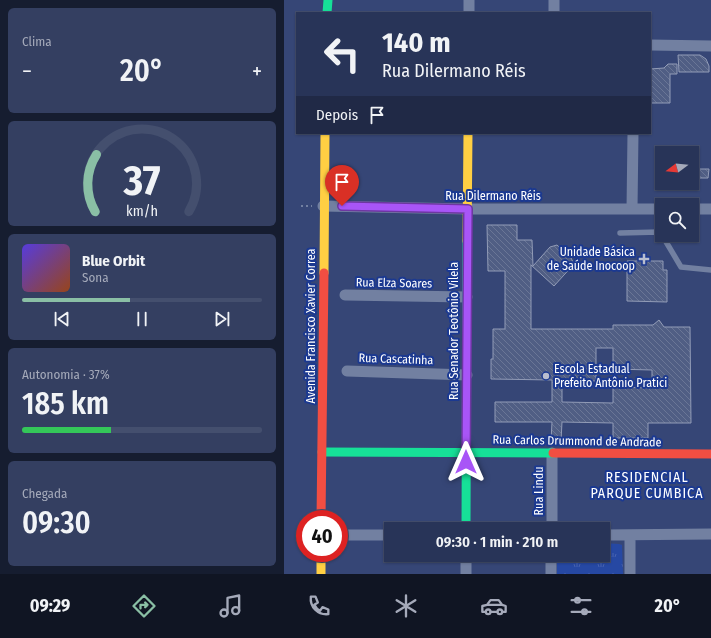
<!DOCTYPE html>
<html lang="pt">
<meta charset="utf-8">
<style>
:root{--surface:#283458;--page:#343f61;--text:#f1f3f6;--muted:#a5aaba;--line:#444f6e;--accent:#8abfa5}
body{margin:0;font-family:"Fira Sans Condensed",sans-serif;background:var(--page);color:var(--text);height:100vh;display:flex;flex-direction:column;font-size:15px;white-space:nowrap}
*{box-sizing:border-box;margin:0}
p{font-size:13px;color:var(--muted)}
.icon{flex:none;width:22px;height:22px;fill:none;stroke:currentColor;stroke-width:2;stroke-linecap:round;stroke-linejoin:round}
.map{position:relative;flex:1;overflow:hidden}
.side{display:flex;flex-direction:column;gap:8px;padding:8px;background:#161d30;width:284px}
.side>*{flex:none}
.hud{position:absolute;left:12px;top:12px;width:355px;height:122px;border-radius:0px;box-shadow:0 1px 3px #0004,0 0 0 1px var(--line);background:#283458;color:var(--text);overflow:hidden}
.needle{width:26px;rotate:254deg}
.controls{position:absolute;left:371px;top:146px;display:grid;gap:8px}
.controls a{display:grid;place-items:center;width:44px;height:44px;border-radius:0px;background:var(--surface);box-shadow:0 1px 3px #0004,0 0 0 1px var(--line);font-size:20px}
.speed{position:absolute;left:12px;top:510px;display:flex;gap:8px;font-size:20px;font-weight:700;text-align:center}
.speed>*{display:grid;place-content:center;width:52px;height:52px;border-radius:50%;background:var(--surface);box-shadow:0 1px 3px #0004,0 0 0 1px var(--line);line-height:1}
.speed .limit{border:6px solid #d22;background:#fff;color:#111}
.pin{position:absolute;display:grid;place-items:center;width:34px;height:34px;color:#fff;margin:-41px -17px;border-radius:50% 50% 50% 0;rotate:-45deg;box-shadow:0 0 4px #0007}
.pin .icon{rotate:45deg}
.me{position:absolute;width:44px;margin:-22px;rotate:0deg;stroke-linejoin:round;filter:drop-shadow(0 0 3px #0008)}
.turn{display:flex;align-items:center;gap:14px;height:84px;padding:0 20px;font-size:18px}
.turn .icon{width:52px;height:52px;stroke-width:2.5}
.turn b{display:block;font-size:28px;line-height:34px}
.then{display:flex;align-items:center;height:38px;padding:0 20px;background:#0003;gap:8px;font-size:15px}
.big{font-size:30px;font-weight:600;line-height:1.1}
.side .widget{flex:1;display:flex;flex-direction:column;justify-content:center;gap:6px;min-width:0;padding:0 14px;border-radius:6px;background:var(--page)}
.side .dial{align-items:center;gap:0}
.dial svg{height:104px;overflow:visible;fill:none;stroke:var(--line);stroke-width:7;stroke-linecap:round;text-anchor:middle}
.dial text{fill:var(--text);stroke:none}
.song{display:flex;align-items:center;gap:12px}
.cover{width:48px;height:48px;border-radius:6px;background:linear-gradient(135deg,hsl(250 70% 55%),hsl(20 70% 35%))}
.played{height:4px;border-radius:2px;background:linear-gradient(90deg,var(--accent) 45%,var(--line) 45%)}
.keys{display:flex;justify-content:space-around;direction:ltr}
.heat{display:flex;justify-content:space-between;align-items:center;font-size:22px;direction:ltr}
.charge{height:6px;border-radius:3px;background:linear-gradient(90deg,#34c759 37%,var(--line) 0)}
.trip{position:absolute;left:100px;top:522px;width:226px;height:40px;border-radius:0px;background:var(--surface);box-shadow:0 1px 3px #0004,0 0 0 1px var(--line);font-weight:600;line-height:40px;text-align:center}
.tabs{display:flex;height:64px;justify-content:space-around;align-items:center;background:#101523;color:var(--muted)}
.tabs .icon{width:28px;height:28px}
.tabs .active{color:var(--accent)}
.tabs b{font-size:18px;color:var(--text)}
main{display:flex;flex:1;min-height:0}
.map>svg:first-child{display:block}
.park{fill:url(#park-tufts)}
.building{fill:url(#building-back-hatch);stroke:#929cb7;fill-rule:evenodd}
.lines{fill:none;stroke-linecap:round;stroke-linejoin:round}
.path{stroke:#7280a1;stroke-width:2;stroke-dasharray:2 3;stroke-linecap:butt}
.lane{stroke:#7280a1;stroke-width:5.5}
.street{stroke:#7280a1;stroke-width:11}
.fast{stroke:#16e098;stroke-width:9}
.slow{stroke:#ffcf43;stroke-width:9}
.jam{stroke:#f24e42;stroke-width:9}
.route-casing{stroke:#6d37a1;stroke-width:10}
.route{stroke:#a855f7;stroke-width:7}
.poi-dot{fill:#b9becf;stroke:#1b3991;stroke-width:1.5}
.labels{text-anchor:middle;stroke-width:4;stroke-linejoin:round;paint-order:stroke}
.street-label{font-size:12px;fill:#fff;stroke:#1b3991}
.poi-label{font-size:12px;fill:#fff;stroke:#1b3991;text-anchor:end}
.quarter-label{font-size:14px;letter-spacing:1px;fill:#fff;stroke:#1b3991}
</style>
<main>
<section class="side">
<div class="widget"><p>Clima</p>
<div class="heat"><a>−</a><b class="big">20°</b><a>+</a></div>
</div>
<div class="widget dial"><svg viewBox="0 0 100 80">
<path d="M14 69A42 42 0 1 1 86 69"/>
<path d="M14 69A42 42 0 0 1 15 25" stroke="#8abfa5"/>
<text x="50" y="56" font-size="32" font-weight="700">37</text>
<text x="50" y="72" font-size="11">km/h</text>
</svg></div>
<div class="widget">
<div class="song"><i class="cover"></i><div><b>Blue Orbit</b><p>Sona</p></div></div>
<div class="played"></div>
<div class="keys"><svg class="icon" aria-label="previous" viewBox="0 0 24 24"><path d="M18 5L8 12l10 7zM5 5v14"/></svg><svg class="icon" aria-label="pause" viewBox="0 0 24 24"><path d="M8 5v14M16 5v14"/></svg><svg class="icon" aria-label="next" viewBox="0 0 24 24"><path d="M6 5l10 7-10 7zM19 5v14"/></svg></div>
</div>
<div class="widget"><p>Autonomia · 37%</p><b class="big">185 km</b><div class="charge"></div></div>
<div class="widget"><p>Chegada</p><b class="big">09:30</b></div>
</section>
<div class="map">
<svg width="427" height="574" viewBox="0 0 427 574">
<defs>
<pattern id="park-tufts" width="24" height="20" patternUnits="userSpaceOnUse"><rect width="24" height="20" fill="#2648a3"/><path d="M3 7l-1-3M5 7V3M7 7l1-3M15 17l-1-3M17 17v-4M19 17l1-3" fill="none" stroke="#4763b1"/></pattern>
<pattern id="building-back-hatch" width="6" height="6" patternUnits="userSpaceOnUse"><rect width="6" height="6" fill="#505e84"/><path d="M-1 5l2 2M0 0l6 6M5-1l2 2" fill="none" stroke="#6a7696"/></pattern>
</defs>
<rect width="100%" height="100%" fill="#364676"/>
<!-- park -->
<path class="park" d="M319,543L335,544L338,545L339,574H273V555H319Z"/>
<!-- building -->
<path class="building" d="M394,55H416L422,59L425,66V72H395Z
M384,64H393V74H386V103H366V69L380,68Z
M408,169H425L424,178H408Z
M203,225H233V240H248L249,266L266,247L273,245L287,258L290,264L270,286L247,265V329H329V325H369L375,320L380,327H406L407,423H364V438H329V423L278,422L277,441H267L268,422H211V402H268V380L207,379V359H209V329H221V271H204ZM312,348H329V369L368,370V388L329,387V403L278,402V380L312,381Z
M343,261H379V270H383V302L343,301Z"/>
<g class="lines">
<!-- path -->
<path class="path" d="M17,206H28"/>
<!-- lane -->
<path class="lane" d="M336,233L375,232L378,235
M378,235L397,267L427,270"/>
<!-- street -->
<path class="street" d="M270,0V13
M185,13V0
M366,45L427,46
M39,206L183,209H378
M348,209L349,133
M408,209H427
M61,295L183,297
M63,371L183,375
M268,529V453
M62,535H107
M319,535L427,534
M182,574V555
M267,574V555
M346,574V535"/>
<!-- fast -->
<path class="fast" d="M43,13L44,0
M38,452L269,453
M182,529L183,241"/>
<!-- slow -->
<path class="slow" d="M183,241L184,133
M40,273L41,133
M37,553V574"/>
<!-- jam -->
<path class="jam" d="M269,453L427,454
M37,519L40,273"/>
</g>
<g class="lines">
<!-- route casing -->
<g class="route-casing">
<path id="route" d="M58,206L184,209L182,462"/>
</g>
<!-- route -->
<use href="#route" class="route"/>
</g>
<!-- markers -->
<g class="poi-dot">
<path d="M358 253h4v4h4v4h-4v4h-4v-4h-4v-4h4z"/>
<circle cx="262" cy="376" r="4"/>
</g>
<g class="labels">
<!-- street labels -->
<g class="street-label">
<text x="209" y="200">Rua Dilermano Réis</text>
<text transform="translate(110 283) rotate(1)" y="4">Rua Elza Soares</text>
<text transform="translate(27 326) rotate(-90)" y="4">Avenida Francisco Xavier Correa</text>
<text transform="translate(170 331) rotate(-90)" y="4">Rua Senador Teotônio Vilela</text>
<text transform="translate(112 359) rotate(2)" y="4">Rua Cascatinha</text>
<text transform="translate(293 441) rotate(1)" y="4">Rua Carlos Drummond de Andrade</text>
<text transform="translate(255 491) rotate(-90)" y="4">Rua Lindu</text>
</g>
<!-- poi labels -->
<g class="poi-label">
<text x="351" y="256">Unidade Básica<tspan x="351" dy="14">de Saúde Inocoop</tspan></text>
<text x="270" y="373" text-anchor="start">Escola Estadual<tspan x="270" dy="14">Prefeito Antônio Pratici</tspan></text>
</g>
<!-- quarter labels -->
<g class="quarter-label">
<text x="363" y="482">RESIDENCIAL<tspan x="363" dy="16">PARQUE CUMBICA</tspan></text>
</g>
</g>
</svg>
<div class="controls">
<a><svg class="needle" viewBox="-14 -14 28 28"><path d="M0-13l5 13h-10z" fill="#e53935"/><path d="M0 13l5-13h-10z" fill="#a5aaba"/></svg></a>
<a><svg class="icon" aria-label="search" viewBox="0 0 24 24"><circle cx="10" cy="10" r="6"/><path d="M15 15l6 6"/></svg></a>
</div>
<div class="speed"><div class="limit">40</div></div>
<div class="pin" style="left:58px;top:206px;background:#d93025"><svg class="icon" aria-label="arrive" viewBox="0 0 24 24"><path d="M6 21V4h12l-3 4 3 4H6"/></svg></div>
<svg class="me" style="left:182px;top:462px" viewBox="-20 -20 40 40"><path d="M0-17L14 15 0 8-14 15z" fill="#a855f7" stroke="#fff" stroke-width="4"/></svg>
<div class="trip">09:30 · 1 min · 210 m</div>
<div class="hud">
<div class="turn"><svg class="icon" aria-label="left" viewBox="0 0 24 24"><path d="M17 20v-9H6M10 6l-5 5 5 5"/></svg><div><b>140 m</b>Rua Dilermano Réis</div></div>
<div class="then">Depois<svg class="icon" aria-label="arrive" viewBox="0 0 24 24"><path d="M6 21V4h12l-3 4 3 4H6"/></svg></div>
</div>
</div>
</main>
<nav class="tabs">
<b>09:29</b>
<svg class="icon active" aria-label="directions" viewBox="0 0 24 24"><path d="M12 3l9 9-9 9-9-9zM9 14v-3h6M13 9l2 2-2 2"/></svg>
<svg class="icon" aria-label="music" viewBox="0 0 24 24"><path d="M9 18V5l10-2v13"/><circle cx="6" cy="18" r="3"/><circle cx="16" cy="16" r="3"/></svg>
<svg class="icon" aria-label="phone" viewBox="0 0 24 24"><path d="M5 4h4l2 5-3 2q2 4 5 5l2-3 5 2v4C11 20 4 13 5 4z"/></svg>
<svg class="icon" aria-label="climate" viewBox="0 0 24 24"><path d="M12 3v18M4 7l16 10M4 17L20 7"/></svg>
<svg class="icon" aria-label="car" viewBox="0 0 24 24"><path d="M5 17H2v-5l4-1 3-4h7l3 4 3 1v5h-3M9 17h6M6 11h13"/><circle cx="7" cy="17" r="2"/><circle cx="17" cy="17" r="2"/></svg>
<svg class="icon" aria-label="filters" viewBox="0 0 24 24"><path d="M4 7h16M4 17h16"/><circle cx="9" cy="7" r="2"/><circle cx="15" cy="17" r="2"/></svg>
<b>20°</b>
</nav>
